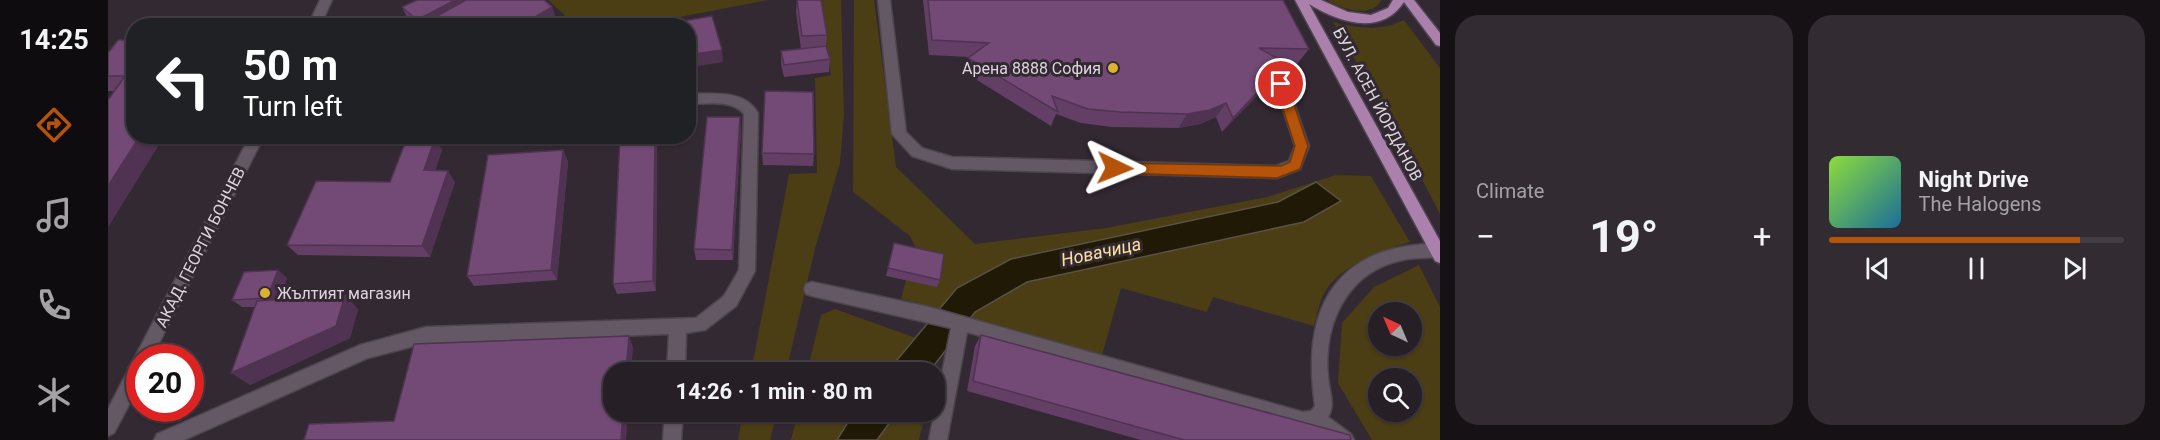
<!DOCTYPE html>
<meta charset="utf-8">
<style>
:root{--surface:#261f26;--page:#322c32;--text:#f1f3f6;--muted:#a4a2a7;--line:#423d43;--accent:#b45309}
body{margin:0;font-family:Roboto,sans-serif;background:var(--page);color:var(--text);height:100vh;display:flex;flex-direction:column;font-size:22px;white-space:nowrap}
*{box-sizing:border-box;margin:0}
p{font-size:20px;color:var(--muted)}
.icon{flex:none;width:33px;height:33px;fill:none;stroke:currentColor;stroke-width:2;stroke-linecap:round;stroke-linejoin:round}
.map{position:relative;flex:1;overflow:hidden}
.details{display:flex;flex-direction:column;gap:15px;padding:15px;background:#151115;width:720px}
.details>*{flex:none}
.hud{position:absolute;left:18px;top:18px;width:570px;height:126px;border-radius:24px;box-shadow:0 2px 4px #0004,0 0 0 2px var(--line);background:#202124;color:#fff;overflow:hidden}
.needle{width:39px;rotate:316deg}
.fabs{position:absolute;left:1260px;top:302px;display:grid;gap:12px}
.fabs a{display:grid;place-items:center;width:54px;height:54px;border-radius:50%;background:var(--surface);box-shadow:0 2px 4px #0004,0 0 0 2px var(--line);font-size:30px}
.speed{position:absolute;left:18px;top:344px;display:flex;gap:12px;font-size:30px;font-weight:700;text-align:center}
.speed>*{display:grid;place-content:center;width:78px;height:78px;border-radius:50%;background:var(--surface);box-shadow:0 2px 4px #0004,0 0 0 2px var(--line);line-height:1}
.speed .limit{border:9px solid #d22;background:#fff;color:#111}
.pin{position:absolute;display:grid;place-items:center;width:51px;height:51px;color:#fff;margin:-26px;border:3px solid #fff;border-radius:50%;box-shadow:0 2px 6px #0007}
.me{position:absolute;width:66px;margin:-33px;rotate:92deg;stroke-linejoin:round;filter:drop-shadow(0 0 4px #0008)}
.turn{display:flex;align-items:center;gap:21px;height:126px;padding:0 18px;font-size:27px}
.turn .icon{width:78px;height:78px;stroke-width:2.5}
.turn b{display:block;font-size:42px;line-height:51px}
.big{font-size:45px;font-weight:700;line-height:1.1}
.details .widget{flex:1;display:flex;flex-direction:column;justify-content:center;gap:9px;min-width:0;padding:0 21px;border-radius:24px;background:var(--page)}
.song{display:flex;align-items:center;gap:18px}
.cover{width:72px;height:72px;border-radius:9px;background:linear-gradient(135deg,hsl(90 70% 55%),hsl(200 70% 35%))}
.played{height:6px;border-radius:3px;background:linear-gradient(90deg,var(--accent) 85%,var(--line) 85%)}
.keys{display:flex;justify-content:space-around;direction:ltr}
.heat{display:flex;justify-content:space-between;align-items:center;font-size:33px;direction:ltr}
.details .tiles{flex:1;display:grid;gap:15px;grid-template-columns:repeat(2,1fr)}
.trip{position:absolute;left:495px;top:362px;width:342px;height:60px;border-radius:24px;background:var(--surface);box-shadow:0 2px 4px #0004,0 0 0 2px var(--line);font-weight:700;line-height:60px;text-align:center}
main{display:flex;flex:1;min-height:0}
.menu{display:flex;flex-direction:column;width:108px;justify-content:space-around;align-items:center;background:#0f0c0f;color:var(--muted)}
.menu .icon{width:42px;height:42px}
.menu .selected{color:var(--accent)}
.menu b{font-size:27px;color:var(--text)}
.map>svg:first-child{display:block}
.green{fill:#4b3d14;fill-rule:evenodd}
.water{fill:#201906;stroke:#595246;stroke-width:1.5}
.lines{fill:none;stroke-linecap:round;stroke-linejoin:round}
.minor-casing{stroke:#4d454d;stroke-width:3}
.major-casing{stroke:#4d454d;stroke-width:3}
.minor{fill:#635863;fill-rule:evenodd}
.major{fill:#ab80ac;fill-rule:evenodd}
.wall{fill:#633f65}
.shaded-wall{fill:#503352}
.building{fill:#734975;stroke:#503352;stroke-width:1.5}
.route{fill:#b45309;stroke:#753606;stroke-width:1.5}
.poi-dot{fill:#dcb233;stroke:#332933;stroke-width:2}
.labels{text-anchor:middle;stroke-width:6;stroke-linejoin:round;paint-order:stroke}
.poi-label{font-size:16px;fill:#ddd7dd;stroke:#332933;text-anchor:end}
.street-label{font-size:16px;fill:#ddd7dd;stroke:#332933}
.water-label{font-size:18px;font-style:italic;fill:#fce19c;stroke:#332933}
</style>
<main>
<nav class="menu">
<b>14:25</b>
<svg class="icon selected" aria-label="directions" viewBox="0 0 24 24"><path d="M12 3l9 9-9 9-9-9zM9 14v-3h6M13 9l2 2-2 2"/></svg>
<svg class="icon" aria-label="music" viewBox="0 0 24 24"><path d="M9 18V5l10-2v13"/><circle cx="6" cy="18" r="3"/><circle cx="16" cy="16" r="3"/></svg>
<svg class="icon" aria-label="phone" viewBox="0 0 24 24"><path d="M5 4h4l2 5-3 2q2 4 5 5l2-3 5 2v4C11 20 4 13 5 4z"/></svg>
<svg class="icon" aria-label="climate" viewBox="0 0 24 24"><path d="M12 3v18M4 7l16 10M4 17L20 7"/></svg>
</nav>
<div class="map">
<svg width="1332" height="440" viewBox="0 0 1332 440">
<rect width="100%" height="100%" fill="#332933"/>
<!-- green -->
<path class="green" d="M440,0H660L531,25H459L462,20Z
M712,0H733L736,115L732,163L707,249L678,372H643L681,174L709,173L707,78L723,75Z
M746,0H766L788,167L867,244L998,228L1159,197L1228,175L1263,176L1302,242C1275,250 1234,265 1218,290C1212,299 1209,315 1206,326L1105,297L1099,312L1013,288L994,355L862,318L867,312L919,282L1196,222L1233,201L1207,183L1170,202L849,288L832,309L793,299L798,280L813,258L802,236L745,192Z
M1219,0H1274C1262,19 1234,9 1219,0Z
M1296,20L1332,68V214L1291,135L1225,22C1249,28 1272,32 1296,20Z
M1311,265L1332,307V440H1264L1230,383L1234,323L1266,287ZM1270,312H1304V345H1270ZM1270,378H1304V411H1270Z
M727,309L808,338L779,372H699L713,315Z
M635,411H669L662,440H630Z
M690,411H747L729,440H683Z
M790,411H818L811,440H769Z"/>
<!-- water -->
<path class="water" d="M1208,182L1233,201L1196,222L919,282L867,312L821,372H779L849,288L903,259L1170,202Z
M747,411H790L769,440H729Z"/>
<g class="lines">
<!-- minor casing -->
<g class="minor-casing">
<path id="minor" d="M212,0H224L212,26H200Z
M770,0H782L798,132L814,148L844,157L1168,166L1181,161L1187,146L1160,63L1166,58L1172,63L1201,146L1192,169L1169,178L844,169L804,156L784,134Z
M580,94C605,94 636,89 650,113L647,271L628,306L597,330L578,333L577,372H559L561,334L318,343L260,358L76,440H46L49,434L252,345L318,327L588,318L616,296L631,270L636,114C624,99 599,104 580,104Z
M142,136H156L44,357H32V384L6,433L0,436V409Z
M1329,243L1332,244V256C1320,259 1307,257 1295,260C1239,271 1215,324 1220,377C1221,391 1228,405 1220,417L1243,434L1246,440H1222L1206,428L1195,430L859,332L839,440H821L843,328L704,296L698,294L696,289L698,284L704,282L821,307L1195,412L1203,411L1207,406C1199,349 1203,286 1262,257C1282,247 1306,245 1329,243Z
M557,411H575L573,440H555Z"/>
</g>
<!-- major casing -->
<g class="major-casing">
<path id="major" d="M1187,0H1213L1240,12L1263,15L1280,8L1285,0H1306L1332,33V46L1328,45L1296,2C1273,37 1230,22 1201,4L1332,241V263L1327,261Z"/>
</g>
<!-- minor -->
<use href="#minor" class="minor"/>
<!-- major -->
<use href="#major" class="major"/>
</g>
<!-- wall -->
<path class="wall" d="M689,0L719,35L718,46L722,59L721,72L676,77L673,64V51L693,49L688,12Z
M815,0H1175L1201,49L1189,64H1177L1166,78L1114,132L1108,117L1092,124L1070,128L1004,127L973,123L948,114L943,126L856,72L861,57L821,55Z
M294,7H444L449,22L443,26H309L299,17Z
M26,40V136H56L0,227V100L6,91H0V53Z
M633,129L625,260H588L586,249Z
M512,136H549L548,291L509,294L505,284Z
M327,138L334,150L327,171L347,182L322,257L190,255L179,245L282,182Z
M455,150L460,162L449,280L366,286L359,276Z
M654,153L706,154L705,166L655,165Z
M786,243L832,280L829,287L778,276Z
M179,278L171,300L250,309L242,338L142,385L147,307H134L124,300Z
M873,335L1243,440H1033L859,391L867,346Z"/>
<!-- shaded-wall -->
<path class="shaded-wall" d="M347,0H369L311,26L309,20Z
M444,7L449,22L443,26H412Z
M614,50L615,62L580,68V55Z
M1177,63L1166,78L1114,132L1125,118Z
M1118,103L1108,117L1092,124L1070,128L1079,114Z
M632,117L633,129L625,260L624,250Z
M32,136H56L0,227V186Z
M547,136H549L548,291L545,281Z
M327,138L334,150L323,182L316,170Z
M455,150L460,162L449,280L443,270Z
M340,171L347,182L322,257L314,246Z
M170,270L179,278L168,306L159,298Z
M237,295L250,309L242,338L142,385L123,373Z
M521,336L525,347L523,372H518Z
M515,411H520L518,440H513Z"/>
<!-- building -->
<path class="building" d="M309,0H347L309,20L294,7Z
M358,0H436L444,7L412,26H311Z
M689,0H713L719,35L694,36Z
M820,0H1175L1201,49L1151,48L1177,63L1125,118L1118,103L1102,110L1079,114L1012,112L980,109L944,96L950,112L860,58L881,43L824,40Z
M604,16L614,50L580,55V26H547Z
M10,40H26V136H32L0,186V100L17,76H0V53Z
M718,46L722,59L676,65L673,51Z
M657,91L705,92L706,154L654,153Z
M599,117H632L624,250L586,249Z
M512,136H547L545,281L505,284Z
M299,138H327L316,170L340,171L314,246L179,245L208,181L282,182Z
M455,150L443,270L359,276L380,155Z
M786,243L836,254L832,280L780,268Z
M170,270L159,298L124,300L136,272Z
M237,295L228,326L123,373L149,301Z
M873,335L1242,435L1243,440H1076L865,381Z
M521,336L518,372H506V411H515L513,440H196L201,424L286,421L306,344Z"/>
<!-- route -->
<path class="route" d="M1173,80L1179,84L1200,146L1192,169L1169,178L1007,173L1000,168L1007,163L1173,166L1182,162L1187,146L1167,84Z"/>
<!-- markers -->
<g class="poi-dot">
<circle cx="1005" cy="68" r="6"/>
<circle cx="157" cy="293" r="6"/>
</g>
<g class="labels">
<!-- poi labels -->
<g class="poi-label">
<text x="993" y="74">Арена 8888 София</text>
<text x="169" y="299" text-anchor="start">Жълтият магазин</text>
</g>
<!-- street labels -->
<g class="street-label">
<text transform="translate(1270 104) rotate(62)" y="6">БУЛ. АСЕН ЙОРДАНОВ</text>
<text transform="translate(92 247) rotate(-63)" y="6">АКАД. ГЕОРГИ БОНЧЕВ</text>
</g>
<!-- water labels -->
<g class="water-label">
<text transform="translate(993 252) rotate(-12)" y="6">Новачица</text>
</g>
</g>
</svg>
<div class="fabs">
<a><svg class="needle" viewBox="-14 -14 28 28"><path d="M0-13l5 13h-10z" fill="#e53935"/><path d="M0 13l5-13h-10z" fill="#a4a2a7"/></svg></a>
<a><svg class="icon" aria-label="search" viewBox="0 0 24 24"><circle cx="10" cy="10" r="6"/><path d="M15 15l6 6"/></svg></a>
</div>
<div class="speed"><div class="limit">20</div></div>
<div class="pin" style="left:1173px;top:84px;background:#d93025"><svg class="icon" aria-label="arrive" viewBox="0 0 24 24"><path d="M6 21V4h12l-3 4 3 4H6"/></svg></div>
<svg class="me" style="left:1007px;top:168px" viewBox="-20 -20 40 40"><path d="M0-17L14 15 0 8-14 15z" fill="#b45309" stroke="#fff" stroke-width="4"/></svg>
<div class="trip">14:26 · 1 min · 80 m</div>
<div class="hud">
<div class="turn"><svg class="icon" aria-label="left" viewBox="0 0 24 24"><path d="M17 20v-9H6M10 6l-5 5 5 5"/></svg><div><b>50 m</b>Turn left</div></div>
</div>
</div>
<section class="details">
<div class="tiles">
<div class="widget"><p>Climate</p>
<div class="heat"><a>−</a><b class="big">19°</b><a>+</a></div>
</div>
<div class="widget">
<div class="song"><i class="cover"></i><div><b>Night Drive</b><p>The Halogens</p></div></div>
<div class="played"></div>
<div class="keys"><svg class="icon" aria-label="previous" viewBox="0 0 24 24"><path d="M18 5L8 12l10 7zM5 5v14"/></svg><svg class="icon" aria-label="pause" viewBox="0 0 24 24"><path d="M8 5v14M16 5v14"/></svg><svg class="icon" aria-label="next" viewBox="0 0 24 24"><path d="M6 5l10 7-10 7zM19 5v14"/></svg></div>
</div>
</div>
</section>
</main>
